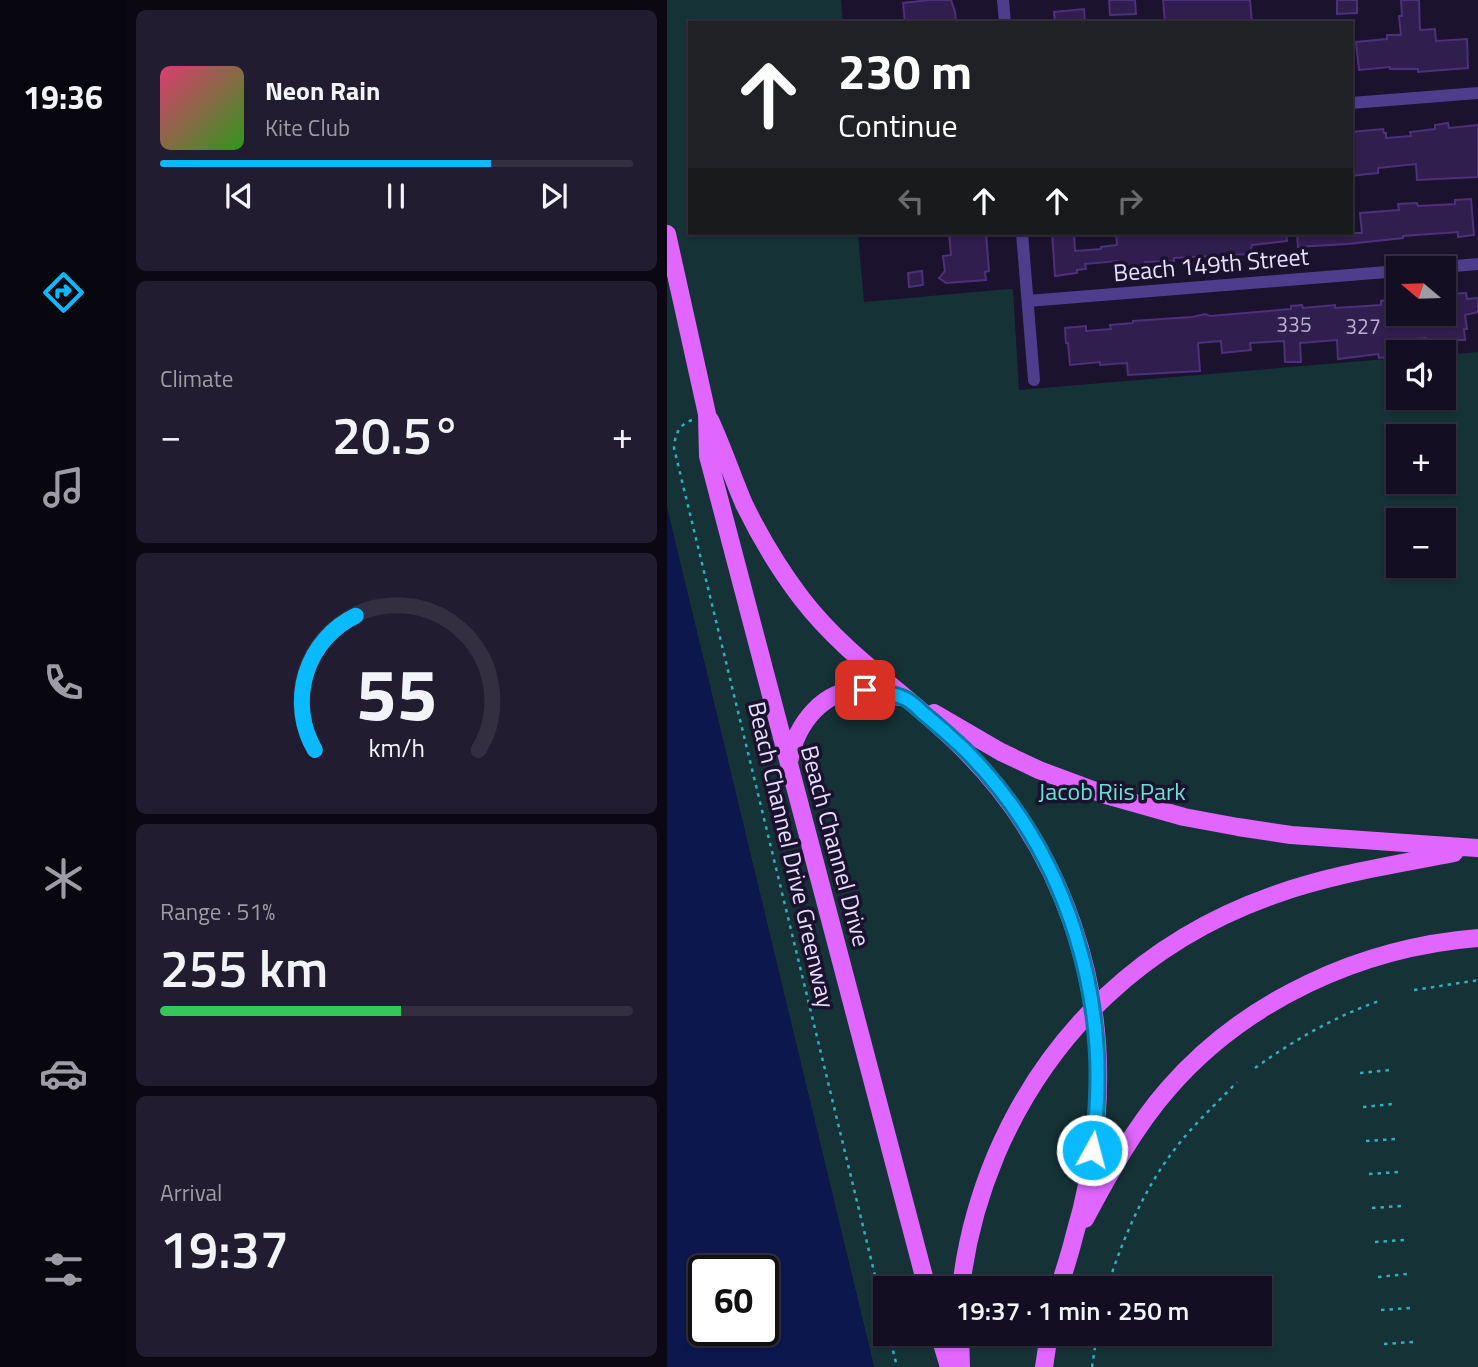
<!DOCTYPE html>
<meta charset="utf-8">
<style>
:root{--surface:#140e22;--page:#211c2f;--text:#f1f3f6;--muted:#9d9ca5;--line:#332e40;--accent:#0abaff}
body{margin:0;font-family:"Titillium Web",sans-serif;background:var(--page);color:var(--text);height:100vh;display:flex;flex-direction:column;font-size:26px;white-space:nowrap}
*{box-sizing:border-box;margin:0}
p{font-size:23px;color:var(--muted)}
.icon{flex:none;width:38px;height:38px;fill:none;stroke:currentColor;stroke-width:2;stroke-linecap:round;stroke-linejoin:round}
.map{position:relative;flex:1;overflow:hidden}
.details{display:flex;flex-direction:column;gap:10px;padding:10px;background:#0b0813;width:541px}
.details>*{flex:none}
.banner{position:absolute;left:21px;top:21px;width:665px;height:214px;border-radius:0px;box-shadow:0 2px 5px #0004,0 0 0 2px var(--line);background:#202124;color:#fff;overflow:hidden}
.needle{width:46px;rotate:289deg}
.fabs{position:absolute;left:719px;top:256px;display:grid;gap:14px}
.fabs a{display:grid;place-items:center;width:70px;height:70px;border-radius:0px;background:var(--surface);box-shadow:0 2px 5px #0004,0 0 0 2px var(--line);font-size:35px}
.speed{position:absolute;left:21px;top:1255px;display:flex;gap:14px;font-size:35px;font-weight:700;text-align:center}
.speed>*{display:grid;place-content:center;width:91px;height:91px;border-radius:50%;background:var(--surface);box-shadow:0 2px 5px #0004,0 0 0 2px var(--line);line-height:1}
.speed .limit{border:4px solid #111;border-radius:10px;background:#fff;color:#111}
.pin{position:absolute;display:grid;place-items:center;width:60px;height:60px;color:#fff;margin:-30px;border-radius:14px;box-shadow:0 4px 10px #0006}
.me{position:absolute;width:77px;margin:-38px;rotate:7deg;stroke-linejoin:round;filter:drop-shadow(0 0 5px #0008)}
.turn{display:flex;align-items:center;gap:24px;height:147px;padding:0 35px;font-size:32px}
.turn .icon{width:91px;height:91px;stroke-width:2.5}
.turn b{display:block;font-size:49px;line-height:60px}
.lanes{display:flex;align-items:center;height:66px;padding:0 35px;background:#0003;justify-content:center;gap:35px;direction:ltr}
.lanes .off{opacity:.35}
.big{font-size:52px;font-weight:600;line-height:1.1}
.details .tile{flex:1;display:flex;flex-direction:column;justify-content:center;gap:10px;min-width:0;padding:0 24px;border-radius:10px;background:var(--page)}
.details .dial{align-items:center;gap:0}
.dial svg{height:182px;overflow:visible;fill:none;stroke:var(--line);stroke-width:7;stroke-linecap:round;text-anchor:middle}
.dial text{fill:var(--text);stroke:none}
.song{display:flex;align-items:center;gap:21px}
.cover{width:84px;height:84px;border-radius:10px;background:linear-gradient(135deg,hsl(340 70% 55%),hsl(110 70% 35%))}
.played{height:7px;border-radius:4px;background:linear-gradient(90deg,var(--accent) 70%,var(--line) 70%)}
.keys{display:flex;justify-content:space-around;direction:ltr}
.heat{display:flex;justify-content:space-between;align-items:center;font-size:38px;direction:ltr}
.charge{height:10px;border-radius:5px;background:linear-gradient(90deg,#34c759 51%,var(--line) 0)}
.trip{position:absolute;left:206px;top:1276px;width:399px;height:70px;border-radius:0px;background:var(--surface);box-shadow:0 2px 5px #0004,0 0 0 2px var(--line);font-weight:600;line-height:70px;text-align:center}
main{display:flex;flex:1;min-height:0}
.dock{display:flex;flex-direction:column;width:126px;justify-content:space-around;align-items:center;background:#08060e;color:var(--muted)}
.dock .icon{width:49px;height:49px}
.dock .on{color:var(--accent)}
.dock b{font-size:32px;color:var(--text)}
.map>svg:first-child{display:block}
.green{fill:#153237;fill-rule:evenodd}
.water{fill:#0b174d;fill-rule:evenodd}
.building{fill:#301e4e;stroke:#4c307a;stroke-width:2}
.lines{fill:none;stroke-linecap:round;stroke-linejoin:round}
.path{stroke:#31afc0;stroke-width:2.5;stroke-dasharray:3.5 5;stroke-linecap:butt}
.street{stroke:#4e3d8c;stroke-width:12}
.primary{stroke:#e165ff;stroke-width:18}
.route-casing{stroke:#0679a6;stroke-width:18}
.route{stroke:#0abaff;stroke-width:12}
.labels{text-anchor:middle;stroke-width:7;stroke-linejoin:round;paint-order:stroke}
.number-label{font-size:21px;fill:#baaed3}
.street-label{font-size:24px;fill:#e8deff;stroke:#1b122d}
.park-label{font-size:24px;fill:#67e2d9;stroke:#1b122d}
</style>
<main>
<nav class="dock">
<b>19:36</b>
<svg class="icon on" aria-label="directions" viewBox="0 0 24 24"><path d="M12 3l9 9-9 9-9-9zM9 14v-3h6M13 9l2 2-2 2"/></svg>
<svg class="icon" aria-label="music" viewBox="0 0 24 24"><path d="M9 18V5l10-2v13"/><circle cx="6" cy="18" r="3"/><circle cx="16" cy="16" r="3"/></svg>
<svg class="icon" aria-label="phone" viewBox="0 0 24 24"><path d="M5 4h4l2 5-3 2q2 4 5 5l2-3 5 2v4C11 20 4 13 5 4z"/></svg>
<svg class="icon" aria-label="climate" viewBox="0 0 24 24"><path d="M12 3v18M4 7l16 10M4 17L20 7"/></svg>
<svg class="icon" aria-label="car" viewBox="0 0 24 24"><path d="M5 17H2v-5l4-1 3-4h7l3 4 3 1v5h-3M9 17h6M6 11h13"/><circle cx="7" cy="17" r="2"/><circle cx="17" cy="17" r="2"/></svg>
<svg class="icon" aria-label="filters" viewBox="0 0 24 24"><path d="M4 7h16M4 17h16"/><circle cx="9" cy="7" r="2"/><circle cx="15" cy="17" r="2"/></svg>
</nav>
<section class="details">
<div class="tile">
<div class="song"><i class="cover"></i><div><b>Neon Rain</b><p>Kite Club</p></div></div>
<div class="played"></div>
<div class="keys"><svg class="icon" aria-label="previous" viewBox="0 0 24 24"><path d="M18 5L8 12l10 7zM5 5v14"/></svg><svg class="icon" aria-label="pause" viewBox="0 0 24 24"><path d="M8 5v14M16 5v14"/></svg><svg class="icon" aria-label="next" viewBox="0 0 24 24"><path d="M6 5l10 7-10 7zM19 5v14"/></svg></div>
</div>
<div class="tile"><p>Climate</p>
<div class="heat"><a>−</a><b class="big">20.5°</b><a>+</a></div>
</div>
<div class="tile dial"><svg viewBox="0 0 100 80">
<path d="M14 69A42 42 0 1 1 86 69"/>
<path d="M14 69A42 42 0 0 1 32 10" stroke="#0abaff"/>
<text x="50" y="56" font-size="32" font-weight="700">55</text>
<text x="50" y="72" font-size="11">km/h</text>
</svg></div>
<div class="tile"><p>Range · 51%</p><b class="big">255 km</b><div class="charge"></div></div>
<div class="tile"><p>Arrival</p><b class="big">19:37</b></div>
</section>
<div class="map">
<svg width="812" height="1367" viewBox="0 0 812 1367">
<rect width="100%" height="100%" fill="#1b122d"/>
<!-- green -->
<path class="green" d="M0,0H174L176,23H23V233H191L197,302L341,289H346L352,390L731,358L732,397H777V355L811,352V1367H207L0,508ZM732,436H777V481H732ZM732,520H777V565H732ZM219,1288H593V1334H219Z"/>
<!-- water -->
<path class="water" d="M0,508L207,1367H0ZM37,1270H96V1330H37Z"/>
<!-- building -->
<path class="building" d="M264,0H284L288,12L289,23H238L236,3Z
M442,0H468L469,14L443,15Z
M496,0H583L585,23H498Z
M670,0H690V13L670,14Z
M734,0H752L753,30L768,29L769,41L800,39L801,68L751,72V69H723V67L692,70L689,42L720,39V35H734L732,16H735Z
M417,9L418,23H388L387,12Z
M781,123L782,128L811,125V177L750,180L749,164L711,168V173L684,176V132L716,129L717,133H719V138L744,136L743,132L768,129V125Z
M804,199L807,235L791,237V232L736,236V238L681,244L631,247L630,233H695L693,213L732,210L731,204L750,203L751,206L788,204V200Z
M282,233H319L322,271L318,272L319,280L279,283L272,278L278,271L276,256L284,255Z
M385,233H407L408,251L434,249V247L450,245L449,233H619L620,241L585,245L583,254L507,258V261L478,262L479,266L451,269V261L418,264L419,269L410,270V273L388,276Z
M255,271L256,285L242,287L241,273Z
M799,293L800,299L811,298V312L798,315L800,329H797L798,340H786L787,350H759V338L722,341L723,357L712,358L711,354L671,359L670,340L633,343L634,362H618L617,341L583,343L584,350L555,353L554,341L531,343L533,371L461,375L460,363L433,365V362L403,365L401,343H399L398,328L419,326V331L444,329L443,325L466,323V321L525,317L538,314L543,316L590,312L624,309V306L635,305L636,308L668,305V308L714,305V301L731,299L732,313H781L780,294Z"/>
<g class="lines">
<!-- path -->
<path class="path" d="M25,420C11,425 8,435 7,448L219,1321
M747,990L812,980
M588,1068C627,1040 667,1017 712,1001
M693,1073L723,1070
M696,1107L726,1104
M699,1141L729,1139
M702,1174L732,1172
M705,1208L734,1206
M708,1242L737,1240
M711,1277L740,1274
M440,1288C456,1238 478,1186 511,1145C529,1122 550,1103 570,1082
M714,1310L743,1308
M222,1334L230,1367
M717,1344L746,1342
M425,1367L430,1334"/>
<!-- street -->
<path class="street" d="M336,0L338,23
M684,103L812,93
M355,233L367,380
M764,268L812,264
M361,301L732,271"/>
<!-- primary -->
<path class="primary" d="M0,234L40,414L41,456L260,1288
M43,420C56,448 65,476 77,504C93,537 112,569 135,599C181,659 248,699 301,754C396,851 442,988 429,1123C426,1161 418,1200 407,1237C403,1254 397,1271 392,1288
M267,713L334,752L372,770L439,795L517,817L571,827L624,835L810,848
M122,762C129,724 156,687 200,690C211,690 222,694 232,697
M418,1219C442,1174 467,1128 501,1089C578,1000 695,947 812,938
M294,1288C299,1242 311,1198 329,1155C382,1031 479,940 607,895C665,874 727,865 787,853
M272,1334L282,1367
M293,1334L294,1367
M377,1367L382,1334"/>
</g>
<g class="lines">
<!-- route casing -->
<g class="route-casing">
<path id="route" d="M198,690C211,691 227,693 239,699C245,702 251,708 256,713C270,724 283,736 296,748C401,852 447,1004 425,1150"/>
</g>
<!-- route -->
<use href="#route" class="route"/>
</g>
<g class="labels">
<!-- number labels -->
<g class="number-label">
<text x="627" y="332">335</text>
<text x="696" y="334">327</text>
</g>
<!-- street labels -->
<g class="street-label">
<text transform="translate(544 265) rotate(-5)" y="8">Beach 149th Street</text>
<text transform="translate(168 846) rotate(75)" y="8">Beach Channel Drive</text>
<text transform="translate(124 855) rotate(77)" y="8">Beach Channel Drive Greenway</text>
</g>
<!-- park labels -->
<g class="park-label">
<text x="445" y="800">Jacob Riis Park</text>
</g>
</g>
</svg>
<div class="fabs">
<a><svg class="needle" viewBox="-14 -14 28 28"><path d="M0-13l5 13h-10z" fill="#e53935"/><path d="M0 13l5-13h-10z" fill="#9d9ca5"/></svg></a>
<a><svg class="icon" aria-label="sound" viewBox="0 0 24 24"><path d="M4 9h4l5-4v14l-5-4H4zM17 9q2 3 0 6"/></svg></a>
<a>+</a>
<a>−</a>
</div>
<div class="speed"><div class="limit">60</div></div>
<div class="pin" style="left:198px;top:690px;background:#d93025"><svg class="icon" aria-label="arrive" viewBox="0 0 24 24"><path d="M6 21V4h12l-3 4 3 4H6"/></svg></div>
<svg class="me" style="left:425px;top:1150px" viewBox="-20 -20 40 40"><circle r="17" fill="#0abaff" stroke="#fff" stroke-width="3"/><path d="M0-11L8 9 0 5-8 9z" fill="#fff"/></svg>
<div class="trip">19:37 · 1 min · 250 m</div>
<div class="banner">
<div class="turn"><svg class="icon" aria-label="ahead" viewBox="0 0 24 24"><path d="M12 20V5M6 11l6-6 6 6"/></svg><div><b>230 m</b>Continue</div></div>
<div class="lanes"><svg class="icon off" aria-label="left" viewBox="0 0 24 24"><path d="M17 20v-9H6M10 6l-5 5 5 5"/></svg><svg class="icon" aria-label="ahead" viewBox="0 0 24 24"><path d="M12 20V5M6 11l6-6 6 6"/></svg><svg class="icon" aria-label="ahead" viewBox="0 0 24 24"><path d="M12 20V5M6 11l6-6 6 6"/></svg><svg class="icon off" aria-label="right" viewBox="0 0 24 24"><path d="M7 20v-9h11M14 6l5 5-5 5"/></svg></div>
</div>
</div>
</main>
